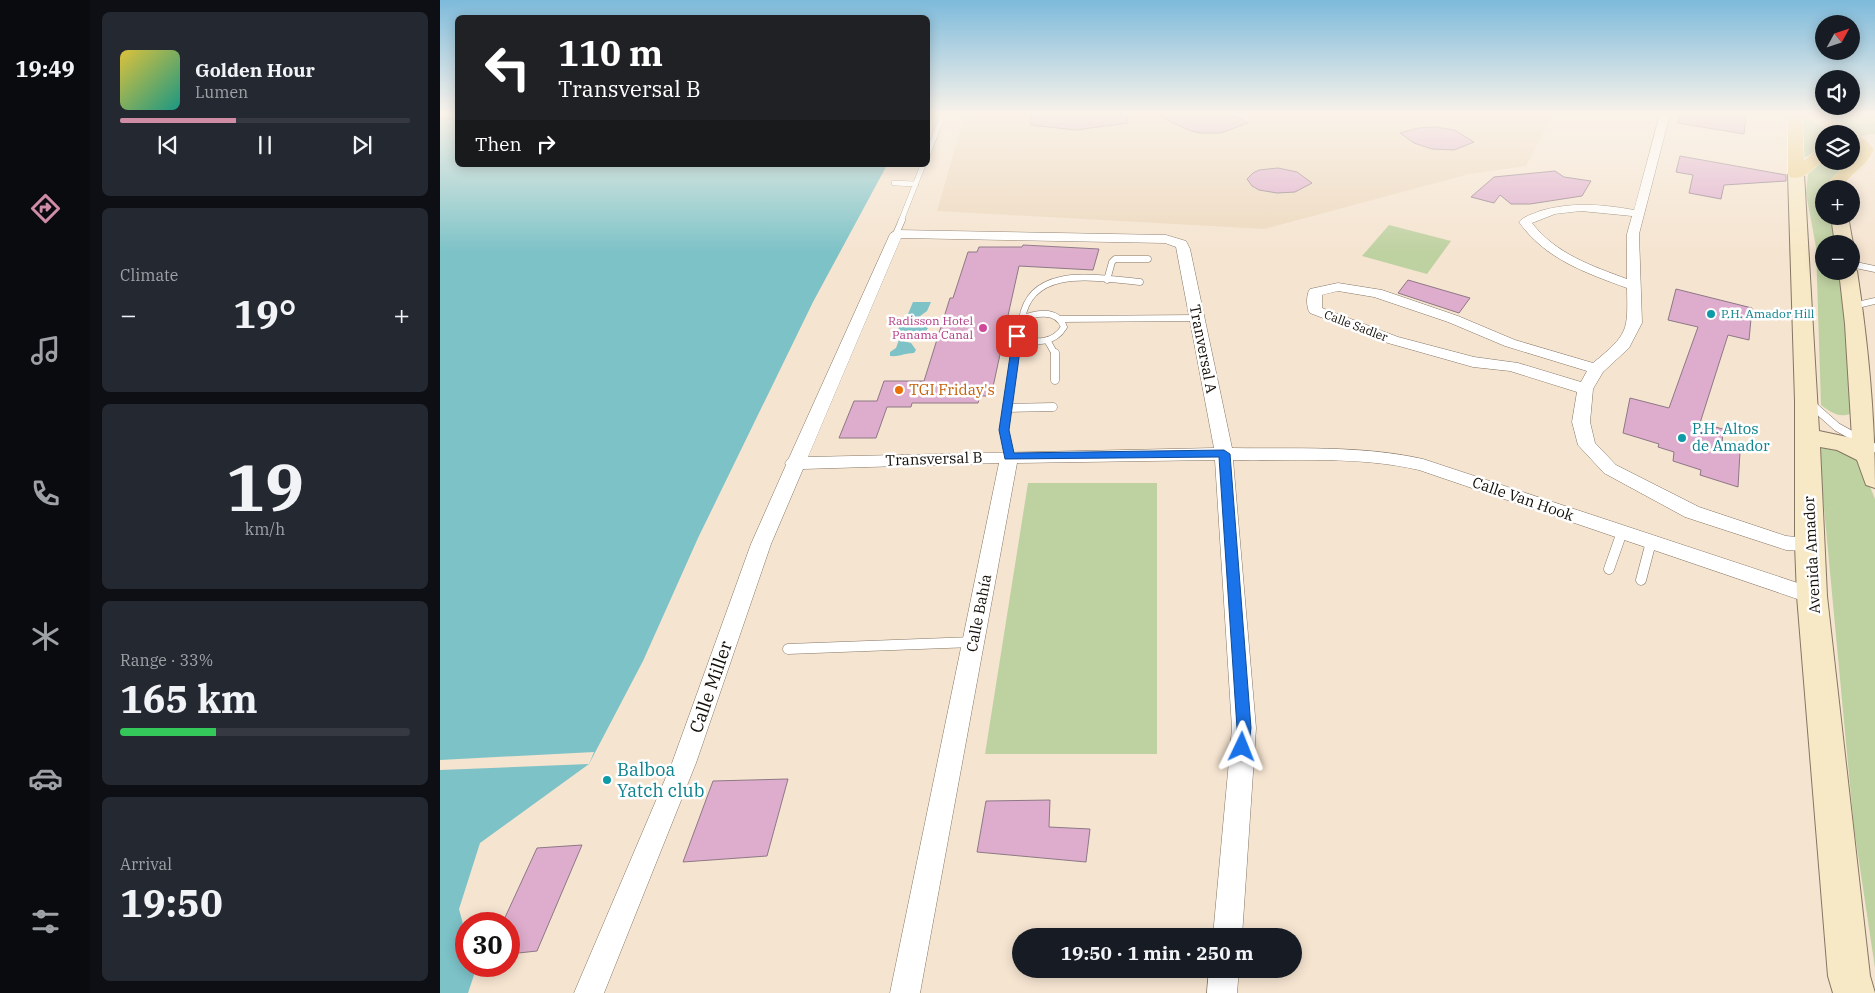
<!DOCTYPE html>
<meta charset="utf-8">
<style>
:root{--surface:#171b24;--page:#242831;--text:#f1f3f6;--muted:#9ea1a6;--line:#363941;--accent:#cf8ca5}
body{margin:0;font-family:"IBM Plex Serif",serif;background:var(--page);color:var(--text);height:100vh;display:flex;flex-direction:column;font-size:19px;white-space:nowrap}
*{box-sizing:border-box;margin:0}
p{font-size:16px;color:var(--muted)}
.icon{flex:none;width:28px;height:28px;fill:none;stroke:currentColor;stroke-width:2;stroke-linecap:round;stroke-linejoin:round}
.map{position:relative;flex:1;overflow:hidden}
.panel{display:flex;flex-direction:column;gap:12px;padding:12px;background:#0d0f14;width:350px}
.panel>*{flex:none}
.hud{position:absolute;left:15px;top:15px;width:475px;height:152px;border-radius:8px;box-shadow:0 2px 12px #0003;background:#202124;color:#fff;overflow:hidden}
.needle{width:32px;rotate:50deg}
.controls{position:absolute;left:1375px;top:15px;display:grid;gap:10px}
.controls a{display:grid;place-items:center;width:45px;height:45px;border-radius:50%;background:var(--surface);box-shadow:0 2px 12px #0003;font-size:25px}
.speed{position:absolute;left:15px;top:912px;display:flex;gap:10px;font-size:25px;font-weight:700;text-align:center}
.speed>*{display:grid;place-content:center;width:65px;height:65px;border-radius:50%;background:var(--surface);box-shadow:0 2px 12px #0003;line-height:1}
.speed .limit{border:8px solid #d22;background:#fff;color:#111}
.pin{position:absolute;display:grid;place-items:center;width:42px;height:42px;color:#fff;margin:-21px;border-radius:10px;box-shadow:0 2px 8px #0006}
.me{position:absolute;width:55px;margin:-28px;rotate:2deg;stroke-linejoin:round;filter:drop-shadow(0 0 4px #0008)}
.turn{display:flex;align-items:center;gap:18px;height:105px;padding:0 20px;font-size:22px}
.turn .icon{width:65px;height:65px;stroke-width:2.5}
.turn b{display:block;font-size:35px;line-height:42px}
.then{display:flex;align-items:center;height:48px;padding:0 20px;background:#0003;gap:10px;font-size:19px}
.big{font-size:38px;font-weight:700;line-height:1.1}
.panel .card{flex:1;display:flex;flex-direction:column;justify-content:center;gap:8px;min-width:0;padding:0 18px;border-radius:8px;background:var(--page)}
.panel .dial{align-items:center;gap:0}
.dial b{font-size:65px;line-height:1}
.song{display:flex;align-items:center;gap:15px}
.cover{width:60px;height:60px;border-radius:8px;background:linear-gradient(135deg,hsl(50 70% 55%),hsl(170 70% 35%))}
.played{height:5px;border-radius:2px;background:linear-gradient(90deg,var(--accent) 40%,var(--line) 40%)}
.keys{display:flex;justify-content:space-around;direction:ltr}
.heat{display:flex;justify-content:space-between;align-items:center;font-size:28px;direction:ltr}
.charge{height:8px;border-radius:4px;background:linear-gradient(90deg,#34c759 33%,var(--line) 0)}
.trip{position:absolute;left:572px;top:928px;width:290px;height:50px;border-radius:25px;background:var(--surface);box-shadow:0 2px 12px #0003;font-weight:700;line-height:50px;text-align:center}
main{display:flex;flex:1;min-height:0}
.dock{display:flex;flex-direction:column;width:90px;justify-content:space-around;align-items:center;background:#090b0e;color:var(--muted)}
.dock .icon{width:35px;height:35px}
.dock .current{color:var(--accent)}
.dock b{font-size:22px;color:var(--text)}
.map>svg:first-child{display:block}
.built{fill:#edd8bd}
.green{fill:#bed1a0}
.water{fill:#7cc2c7}
.pier{fill:#f5e4d0}
.building{fill:#deadcd;stroke:#8d7885}
.lines{fill:none;stroke-linecap:round;stroke-linejoin:round}
.service-far3-casing{stroke:#857664;stroke-width:5.5}
.service-far2-casing{stroke:#857664;stroke-width:7}
.service-far1-casing{stroke:#857664;stroke-width:9}
.service-casing{stroke:#857664;stroke-width:11}
.minor-casing{stroke:#857664;stroke-width:1}
.secondary-casing{stroke:#857664;stroke-width:2}
.primary-casing{stroke:#fff;stroke-width:1}
.service-far3{stroke:#fff;stroke-width:5}
.service-far2{stroke:#fff;stroke-width:6}
.service-far1{stroke:#fff;stroke-width:8}
.service{stroke:#fff;stroke-width:10}
.minor{fill:#fff;fill-rule:evenodd}
.secondary{fill:#f7e8c6;fill-rule:evenodd}
.primary{fill:#eed18d;fill-rule:evenodd}
.route{fill:#1a73e8;stroke:#114b97}
.culture-dot{fill:#0f9aa8;stroke:#fff;stroke-width:2}
.hotel-dot{fill:#d1479c;stroke:#fff;stroke-width:2}
.food-dot{fill:#e8710a;stroke:#fff;stroke-width:2}
.labels{text-anchor:middle;stroke-width:5;stroke-linejoin:round;paint-order:stroke}
.far-culture-label{font-size:12px;fill:#0d838f;stroke:#fff;text-anchor:start}
.far-hotel-label{font-size:12px;fill:#b23c85;stroke:#fff;text-anchor:end}
.far-street-label{font-size:12px;fill:#120d06;stroke:#fff}
.street-label{font-size:15px;fill:#120d06;stroke:#fff}
.food-label{font-size:15px;fill:#c56008;stroke:#fff;text-anchor:start}
.culture-label{font-size:15px;fill:#0d838f;stroke:#fff;text-anchor:start}
.near-street-label{font-size:18px;fill:#120d06;stroke:#fff}
.near-culture-label{font-size:18px;fill:#0d838f;stroke:#fff;text-anchor:start}
</style>
<main>
<nav class="dock">
<b>19:49</b>
<svg class="icon current" aria-label="directions" viewBox="0 0 24 24"><path d="M12 3l9 9-9 9-9-9zM9 14v-3h6M13 9l2 2-2 2"/></svg>
<svg class="icon" aria-label="music" viewBox="0 0 24 24"><path d="M9 18V5l10-2v13"/><circle cx="6" cy="18" r="3"/><circle cx="16" cy="16" r="3"/></svg>
<svg class="icon" aria-label="phone" viewBox="0 0 24 24"><path d="M5 4h4l2 5-3 2q2 4 5 5l2-3 5 2v4C11 20 4 13 5 4z"/></svg>
<svg class="icon" aria-label="climate" viewBox="0 0 24 24"><path d="M12 3v18M4 7l16 10M4 17L20 7"/></svg>
<svg class="icon" aria-label="car" viewBox="0 0 24 24"><path d="M5 17H2v-5l4-1 3-4h7l3 4 3 1v5h-3M9 17h6M6 11h13"/><circle cx="7" cy="17" r="2"/><circle cx="17" cy="17" r="2"/></svg>
<svg class="icon" aria-label="filters" viewBox="0 0 24 24"><path d="M4 7h16M4 17h16"/><circle cx="9" cy="7" r="2"/><circle cx="15" cy="17" r="2"/></svg>
</nav>
<section class="panel">
<div class="card">
<div class="song"><i class="cover"></i><div><b>Golden Hour</b><p>Lumen</p></div></div>
<div class="played"></div>
<div class="keys"><svg class="icon" aria-label="previous" viewBox="0 0 24 24"><path d="M18 5L8 12l10 7zM5 5v14"/></svg><svg class="icon" aria-label="pause" viewBox="0 0 24 24"><path d="M8 5v14M16 5v14"/></svg><svg class="icon" aria-label="next" viewBox="0 0 24 24"><path d="M6 5l10 7-10 7zM19 5v14"/></svg></div>
</div>
<div class="card"><p>Climate</p>
<div class="heat"><a>−</a><b class="big">19°</b><a>+</a></div>
</div>
<div class="card dial"><b>19</b><p>km/h</p></div>
<div class="card"><p>Range · 33%</p><b class="big">165 km</b><div class="charge"></div></div>
<div class="card"><p>Arrival</p><b class="big">19:50</b></div>
</section>
<div class="map">
<svg width="1435" height="993" viewBox="0 0 1435 993">
<rect width="100%" height="100%" fill="#f5e4d0"/>
<!-- built -->
<path class="built" d="M525,114H1113L1086,166L1029,174L824,229L497,211Z"/>
<!-- green -->
<path class="green" d="M1377,114H1435V134L1422,136Z
M1365,119L1378,121L1403,134H1384V148L1364,158L1359,143L1360,121Z
M1414,144L1420,148L1421,154L1393,189H1384V216H1393L1396,244H1384V271H1400L1404,297L1412,413C1400,419 1390,412 1381,405L1376,247L1366,193L1368,174L1384,158V161H1411V145Z
M949,225L1011,241L987,274L922,256Z
M1378,444L1394,447L1420,462L1435,499V968L1414,828Z
M588,483H717V754H545Z"/>
<!-- water -->
<path class="water" d="M0,114H17L18,165H447L373,302L258,538L203,661L149,764L40,843L19,909L26,935V966H35L36,969L28,993H0Z
M473,302H491L487,311L476,319L478,324L488,328L486,331L477,334L462,335L458,330L460,323L471,321L474,319L473,316L468,314Z
M459,340L471,343L476,350L474,353C465,353 459,357 450,356V352L456,348Z"/>
<!-- pier -->
<path class="pier" d="M154,752L149,764L0,770V760Z"/>
<!-- building -->
<path class="building" d="M590,114H687L688,123L636,130L590,125Z
M714,114H791L808,123L781,133H760L751,131Z
M1239,114H1306L1304,134L1238,123Z
M996,127L1014,130L1034,142L1014,150L992,149L974,143L960,133L978,128Z
M1240,156L1346,175V181L1284,185L1281,199L1249,193L1253,175L1236,172Z
M838,168L857,172L872,183L855,192L837,193L819,190L812,186L807,179L813,173L819,170Z
M1115,171L1124,177L1151,181L1142,196L1090,204H1071L1060,195L1054,203L1031,197L1054,177Z
M583,245L659,249L653,270L579,266L567,320H574L579,325L586,322L584,334L576,331L572,336H564L551,396H540L538,403H472L471,407H447L436,438H399L414,401H437L444,381H484L510,298H513L528,252H537L539,247H582Z
M968,280L1030,298L1019,313L958,293Z
M1236,289L1312,308L1309,340L1288,335L1260,423L1283,429L1282,446L1300,452L1298,487L1260,475L1261,470L1233,461L1234,452L1218,447L1219,444L1183,433L1190,398L1229,408L1258,327L1228,320Z
M348,779L327,856L243,862L273,781Z
M610,800L609,827L650,829L646,862L537,852L546,801Z
M142,845L97,951L69,954V924H62L97,848Z"/>
<g class="lines">
<!-- service-far3 casing -->
<g class="service-far3-casing">
<path id="service-far3" d="M488,154L501,119
M454,183L476,184
M461,221L483,165"/>
</g>
<!-- service-far2 casing -->
<g class="service-far2-casing">
<path id="service-far2" d="M456,234L462,220
M1411,264L1435,269
M667,280L672,262L675,259H708
M1413,306L1435,301
M582,319C591,263 660,279 700,282
M621,319L757,318
M607,340L615,354
M574,354L577,336C594,344 614,344 624,327C617,308 594,313 579,320"/>
</g>
<!-- service-far1 casing -->
<g class="service-far1-casing">
<path id="service-far1" d="M615,353V380
M1371,404L1397,427L1435,448
M567,408L613,407
M569,457L564,430L575,353"/>
</g>
<!-- service casing -->
<g class="service-casing">
<path id="service" d="M1169,569L1182,532
M1201,580L1211,542
M348,649L533,642"/>
</g>
<!-- minor casing -->
<g class="minor-casing">
<path id="minor" d="M1220,114H1230L1199,234L1202,323L1189,348L1163,372L1153,389L1150,422L1155,443L1176,465L1259,507L1346,536L1376,539L1379,544L1376,549L1369,551L1346,550L1245,517L1164,473L1138,445L1132,422L1137,392L1070,371L1033,367L948,343L870,313C866,308 866,294 870,289L898,283L942,290L1018,316L1075,340L1153,363C1188,334 1188,332 1187,288C1146,273 1105,259 1079,222C1084,216 1093,214 1100,211C1131,202 1161,204 1194,210ZM1141,211L1192,216L1187,234V279C1152,266 1116,254 1092,223L1115,214ZM898,291L934,297L1008,322L1065,346L1147,371L1141,382L1078,363L1034,357L958,337L882,308V295Z
M456,230L726,235L746,241L750,249L792,448C855,449 921,445 983,459L1379,590L1383,596L1379,602L1372,604L979,470C919,456 855,461 793,460L816,728L802,936H773L792,728L775,460L577,463L480,993H450L559,463L363,469L331,544L256,763L164,993H134L232,763L311,544L346,465L345,463L349,458L450,234ZM461,238L725,243L736,247L774,448L368,457Z
M769,969H799L797,993H767Z"/>
</g>
<!-- secondary casing -->
<g class="secondary-casing">
<path id="secondary" d="M1356,169L1362,171L1364,174L1379,431L1412,438L1405,324L1399,271H1411V266L1417,271C1428,343 1435,415 1435,488L1426,485L1417,460L1397,450L1380,447L1387,596L1430,976L1435,993H1393L1388,976L1357,596L1355,544V401L1348,174L1350,171Z
M1391,216H1408L1413,244L1411,247V244H1395Z"/>
</g>
<!-- primary casing -->
<g class="primary-casing">
<path id="primary" d="M1348,114H1362L1364,160L1378,149L1384,147V160C1374,168 1364,181 1350,177L1348,174Z
M1364,114C1369,114 1375,113 1380,114C1391,116 1429,139 1434,149C1428,167 1409,173 1402,189H1385C1393,172 1413,165 1418,149L1411,143V134H1396Z"/>
</g>
<!-- service-far3 -->
<use href="#service-far3" class="service-far3"/>
<!-- service-far2 -->
<use href="#service-far2" class="service-far2"/>
<!-- service-far1 -->
<use href="#service-far1" class="service-far1"/>
<!-- service -->
<use href="#service" class="service"/>
<!-- minor -->
<use href="#minor" class="minor"/>
<!-- secondary -->
<use href="#secondary" class="secondary"/>
<!-- primary -->
<use href="#primary" class="primary"/>
</g>
<!-- sky -->
<linearGradient id="sky" x2="0" y2="1"><stop stop-color="#7dbadb"/><stop offset="0.45" stop-color="#faf3ea"/><stop offset="1" stop-color="#faf3ea" stop-opacity="0"/></linearGradient>
<rect width="1435" height="253" fill="url(#sky)"/>
<!-- route -->
<path class="route" d="M577,333L582,336L569,430L574,453L784,450L790,454L811,728L808,752L802,754L797,752L795,747L797,728L779,457L565,459L559,430L573,336Z"/>
<!-- markers -->
<g class="culture-dot">
<circle cx="1271" cy="314" r="5"/>
<circle cx="1242" cy="438" r="5"/>
<circle cx="167" cy="780" r="5"/>
</g>
<circle class="hotel-dot" cx="543" cy="328" r="5"/>
<circle class="food-dot" cx="459" cy="390" r="5"/>
<g class="labels">
<!-- far-culture labels -->
<g class="far-culture-label">
<text x="1281" y="318">P.H. Amador Hill</text>
</g>
<!-- far-hotel labels -->
<g class="far-hotel-label">
<text x="533" y="325">Radisson Hotel<tspan x="533" dy="14">Panama Canal</tspan></text>
</g>
<!-- far-street labels -->
<g class="far-street-label">
<text transform="translate(916 326) rotate(21)" y="4">Calle Sadler</text>
</g>
<!-- street labels -->
<g class="street-label">
<text transform="translate(763 349) rotate(79)" y="5">Tranversal A</text>
<text transform="translate(494 459) rotate(-2)" y="5">Transversal B</text>
<text transform="translate(1083 499) rotate(19)" y="5">Calle Van Hook</text>
<text transform="translate(1372 555) rotate(-93)" y="5">Avenida Amador</text>
<text transform="translate(539 613) rotate(-79)" y="5">Calle Bahía</text>
</g>
<!-- food labels -->
<g class="food-label">
<text x="469" y="395">TGI Friday's</text>
</g>
<!-- culture labels -->
<g class="culture-label">
<text x="1252" y="434">P.H. Altos<tspan x="1252" dy="17">de Amador</tspan></text>
</g>
<!-- near-street labels -->
<g class="near-street-label">
<text transform="translate(271 687) rotate(-71)" y="6">Calle Miller</text>
</g>
<!-- near-culture labels -->
<g class="near-culture-label">
<text x="177" y="776">Balboa<tspan x="177" dy="21">Yatch club</tspan></text>
</g>
</g>
</svg>
<div class="controls">
<a><svg class="needle" viewBox="-14 -14 28 28"><path d="M0-13l5 13h-10z" fill="#e53935"/><path d="M0 13l5-13h-10z" fill="#9ea1a6"/></svg></a>
<a><svg class="icon" aria-label="sound" viewBox="0 0 24 24"><path d="M4 9h4l5-4v14l-5-4H4zM17 9q2 3 0 6"/></svg></a>
<a><svg class="icon" aria-label="layers" viewBox="0 0 24 24"><path d="M12 4l9 5-9 5-9-5zM3 14l9 5 9-5"/></svg></a>
<a>+</a>
<a>−</a>
</div>
<div class="speed"><div class="limit">30</div></div>
<div class="pin" style="left:577px;top:336px;background:#d93025"><svg class="icon" aria-label="arrive" viewBox="0 0 24 24"><path d="M6 21V4h12l-3 4 3 4H6"/></svg></div>
<svg class="me" style="left:802px;top:747px" viewBox="-20 -20 40 40"><path d="M0-17L14 15 0 8-14 15z" fill="#1a73e8" stroke="#fff" stroke-width="4"/></svg>
<div class="trip">19:50 · 1 min · 250 m</div>
<div class="hud">
<div class="turn"><svg class="icon" aria-label="left" viewBox="0 0 24 24"><path d="M17 20v-9H6M10 6l-5 5 5 5"/></svg><div><b>110 m</b>Transversal B</div></div>
<div class="then">Then<svg class="icon" aria-label="right" viewBox="0 0 24 24"><path d="M7 20v-9h11M14 6l5 5-5 5"/></svg></div>
</div>
</div>
</main>
